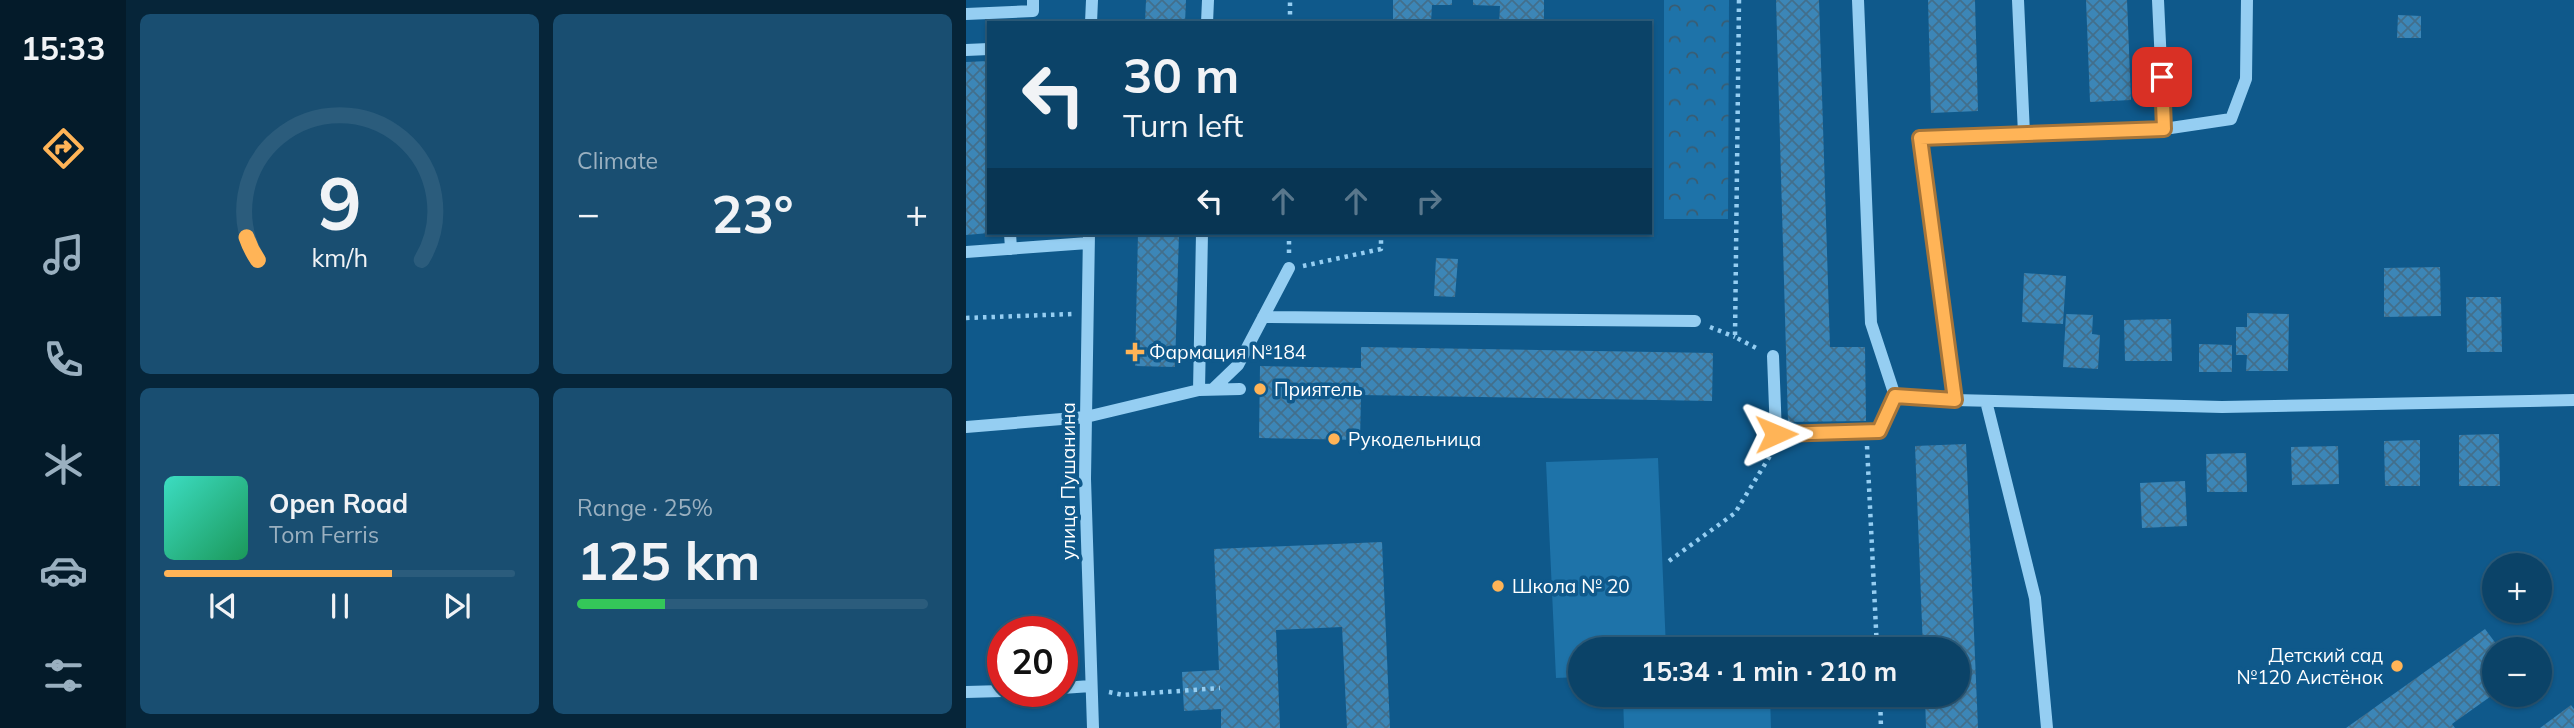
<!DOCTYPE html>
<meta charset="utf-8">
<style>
:root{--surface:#0b4368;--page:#194e71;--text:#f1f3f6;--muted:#9ab0c0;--line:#2b5c7c;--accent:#ffb457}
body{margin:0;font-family:Mulish,sans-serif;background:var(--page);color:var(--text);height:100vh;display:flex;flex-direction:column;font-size:26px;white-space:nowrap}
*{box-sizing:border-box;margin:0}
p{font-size:23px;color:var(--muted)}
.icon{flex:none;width:38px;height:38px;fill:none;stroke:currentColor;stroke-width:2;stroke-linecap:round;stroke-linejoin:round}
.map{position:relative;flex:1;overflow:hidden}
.details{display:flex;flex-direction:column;gap:14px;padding:14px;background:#062539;width:840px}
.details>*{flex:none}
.top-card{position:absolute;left:21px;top:21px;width:665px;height:214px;border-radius:0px;box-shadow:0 2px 5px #0004,0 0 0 2px var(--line);background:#0b4368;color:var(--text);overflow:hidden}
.tools{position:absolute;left:1516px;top:553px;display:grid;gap:14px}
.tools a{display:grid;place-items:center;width:70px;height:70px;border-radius:50%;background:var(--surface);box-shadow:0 2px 5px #0004,0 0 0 2px var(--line);font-size:35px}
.speed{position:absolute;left:21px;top:616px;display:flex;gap:14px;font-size:35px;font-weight:700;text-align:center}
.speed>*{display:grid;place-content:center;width:91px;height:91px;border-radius:50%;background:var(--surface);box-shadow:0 2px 5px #0004,0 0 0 2px var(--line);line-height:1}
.speed .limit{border:10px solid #d22;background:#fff;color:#111}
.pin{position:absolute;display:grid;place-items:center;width:60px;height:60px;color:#fff;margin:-30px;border-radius:14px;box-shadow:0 4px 10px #0006}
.me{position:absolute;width:77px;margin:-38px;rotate:89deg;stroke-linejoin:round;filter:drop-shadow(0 0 5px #0008)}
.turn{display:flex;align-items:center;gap:24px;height:147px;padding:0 21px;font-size:32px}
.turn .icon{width:91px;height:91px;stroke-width:2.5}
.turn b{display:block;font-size:49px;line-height:60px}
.lanes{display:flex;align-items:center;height:66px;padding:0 21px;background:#0003;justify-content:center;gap:35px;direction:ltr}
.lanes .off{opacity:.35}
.big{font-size:52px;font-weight:700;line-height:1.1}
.details .card{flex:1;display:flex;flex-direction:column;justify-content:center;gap:10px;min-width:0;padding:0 24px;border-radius:10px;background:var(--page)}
.details .dial{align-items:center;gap:0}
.dial svg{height:182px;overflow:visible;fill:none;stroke:var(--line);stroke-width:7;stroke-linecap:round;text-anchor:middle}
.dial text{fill:var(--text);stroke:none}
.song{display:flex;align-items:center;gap:21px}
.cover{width:84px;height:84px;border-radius:10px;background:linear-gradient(135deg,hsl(170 70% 55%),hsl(150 70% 35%))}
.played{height:7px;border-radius:4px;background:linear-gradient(90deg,var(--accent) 65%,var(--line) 65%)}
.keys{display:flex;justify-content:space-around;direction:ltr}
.heat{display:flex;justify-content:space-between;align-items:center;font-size:38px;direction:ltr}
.charge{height:10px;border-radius:5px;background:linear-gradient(90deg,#34c759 25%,var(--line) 0)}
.details .tiles{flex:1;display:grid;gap:14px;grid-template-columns:repeat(2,1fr)}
.trip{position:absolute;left:602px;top:637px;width:402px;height:70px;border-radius:35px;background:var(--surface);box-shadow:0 2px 5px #0004,0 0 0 2px var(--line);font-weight:700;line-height:70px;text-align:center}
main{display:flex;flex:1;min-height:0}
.menu{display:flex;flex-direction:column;width:126px;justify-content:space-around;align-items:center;background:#041b2a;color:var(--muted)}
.menu .icon{width:49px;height:49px}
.menu .current{color:var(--accent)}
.menu b{font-size:32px;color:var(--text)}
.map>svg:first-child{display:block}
.park{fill:url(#park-crowns)}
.pitch{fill:#1e73a9}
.building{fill:url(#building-cross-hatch)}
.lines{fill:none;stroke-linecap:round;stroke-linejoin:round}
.path{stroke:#95cef2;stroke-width:4.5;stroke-dasharray:3.5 5;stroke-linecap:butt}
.minor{stroke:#95cef2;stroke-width:12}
.route-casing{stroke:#a67539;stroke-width:18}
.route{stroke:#ffb457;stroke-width:12}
.poi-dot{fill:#ffb457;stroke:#0f598b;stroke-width:2.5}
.labels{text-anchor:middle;stroke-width:7;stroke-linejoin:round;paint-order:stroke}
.poi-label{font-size:19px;fill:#fff;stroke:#0f598b;text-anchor:start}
.street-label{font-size:19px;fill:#fff;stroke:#0f598b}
</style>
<main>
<nav class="menu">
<b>15:33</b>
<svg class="icon current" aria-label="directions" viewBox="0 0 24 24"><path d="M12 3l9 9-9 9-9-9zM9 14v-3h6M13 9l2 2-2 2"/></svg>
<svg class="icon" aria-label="music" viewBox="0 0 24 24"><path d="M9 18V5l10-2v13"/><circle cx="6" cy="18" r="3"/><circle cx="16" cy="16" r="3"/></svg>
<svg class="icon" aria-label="phone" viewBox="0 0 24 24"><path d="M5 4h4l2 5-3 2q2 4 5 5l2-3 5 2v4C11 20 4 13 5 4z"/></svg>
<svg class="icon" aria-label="climate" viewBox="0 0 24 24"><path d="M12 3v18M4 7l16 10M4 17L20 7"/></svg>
<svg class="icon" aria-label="car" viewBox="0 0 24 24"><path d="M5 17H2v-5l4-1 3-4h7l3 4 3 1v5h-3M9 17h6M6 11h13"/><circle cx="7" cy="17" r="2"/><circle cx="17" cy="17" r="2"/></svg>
<svg class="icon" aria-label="filters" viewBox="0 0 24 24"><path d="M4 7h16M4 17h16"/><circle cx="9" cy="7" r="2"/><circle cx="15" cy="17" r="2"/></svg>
</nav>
<section class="details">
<div class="tiles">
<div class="card dial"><svg viewBox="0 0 100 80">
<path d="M14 69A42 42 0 1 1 86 69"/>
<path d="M14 69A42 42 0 0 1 9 59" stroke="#ffb457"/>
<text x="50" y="56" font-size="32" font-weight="700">9</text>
<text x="50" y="72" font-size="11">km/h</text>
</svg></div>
<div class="card"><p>Climate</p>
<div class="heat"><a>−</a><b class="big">23°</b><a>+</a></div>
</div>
<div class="card">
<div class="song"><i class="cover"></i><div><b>Open Road</b><p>Tom Ferris</p></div></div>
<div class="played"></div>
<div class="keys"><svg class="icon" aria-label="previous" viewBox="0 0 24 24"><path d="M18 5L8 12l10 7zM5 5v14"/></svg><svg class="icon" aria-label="pause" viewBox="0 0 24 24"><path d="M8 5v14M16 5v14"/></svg><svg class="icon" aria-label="next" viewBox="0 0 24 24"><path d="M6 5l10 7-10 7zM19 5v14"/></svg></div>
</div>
<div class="card"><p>Range · 25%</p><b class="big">125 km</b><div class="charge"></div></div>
</div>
</section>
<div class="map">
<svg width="1608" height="728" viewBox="0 0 1608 728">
<defs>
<pattern id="park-crowns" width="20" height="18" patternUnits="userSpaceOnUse" patternTransform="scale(1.75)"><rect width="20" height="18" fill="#1e73a9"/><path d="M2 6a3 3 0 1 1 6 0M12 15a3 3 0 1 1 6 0" fill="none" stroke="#3a5c71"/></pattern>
<pattern id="building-cross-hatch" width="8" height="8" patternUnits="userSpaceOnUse" patternTransform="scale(1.75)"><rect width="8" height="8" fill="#3c86b7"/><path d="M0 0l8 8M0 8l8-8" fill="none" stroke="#426f8c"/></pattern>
</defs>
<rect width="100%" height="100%" fill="#0f598b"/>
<!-- park -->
<path class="park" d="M698,0H763L762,219H698Z"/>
<!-- pitch -->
<path class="pitch" d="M692,458L700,649H614V677L590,678L580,462Z
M657,695H804L805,728H658Z"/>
<!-- building -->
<path class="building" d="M180,0H220L219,23H179Z
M427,0H486V5H466L465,23H427Z
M507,0H578V23H533L534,6L507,5Z
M810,0H853L864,347H899L900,421L822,422Z
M962,0H1009L1012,111L965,113Z
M1120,0H1161L1165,100L1124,102Z
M1432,15L1455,16V38H1431Z
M22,61L23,233L0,235V62Z
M172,233H213L209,367L169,366Z
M470,258L492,259L489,297L468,296Z
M1474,267L1475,316L1418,317V268Z
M1058,273L1100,276L1097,324L1056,322Z
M1500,297H1535L1536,352H1501Z
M1281,313L1323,314L1322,371H1280L1281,355H1270V327H1281Z
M1100,314L1127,315L1126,334L1134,335L1132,369L1097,367Z
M1205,319L1206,361H1159L1158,320Z
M1233,344L1266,345V372H1233Z
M395,347L747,353L746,401L395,395L394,440L293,438L294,366L395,368Z
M1533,434L1534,486H1493V435Z
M1454,440V486H1419L1418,441Z
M1000,444L1012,728H960L959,695H992V649H957L949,446Z
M1372,446L1373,484L1326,485L1325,447Z
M1280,453L1281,492H1241L1240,454Z
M1219,481L1221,526L1176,528L1174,483Z
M416,542L424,728H381L376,627L310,630L314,728H255V709L218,711L216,672L253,670L248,549Z
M1519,629L1534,649H1528V694L1486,724L1489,728H1380Z
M1605,705L1608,709V728H1574Z"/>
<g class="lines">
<!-- path -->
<path class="path" d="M773,0L769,337L792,349
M324,23V0
M323,253V233
M337,266L415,249V233
M0,318L106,314
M744,327L769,337
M901,446L911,649
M703,561L769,513L807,451
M143,692L157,695L254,688
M914,695L915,728"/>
<!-- minor -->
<path class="minor" d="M892,0L905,323L929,396L989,400
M1052,0L1058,134
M1192,0L1198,129
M1281,0L1280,79L1265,119L1198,129L954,138L989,400L1256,407L1608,400
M0,14L67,11V0
M125,23L126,0
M241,23L242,0
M0,50L23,49
M44,233L45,249
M123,233L119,479L127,728
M0,252L122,243
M297,317L729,321
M807,356L810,434L913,431L929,396
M247,389L272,365L323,268
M233,390L236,233
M1020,401L1069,598L1081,728
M0,427L120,417L233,390L274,389
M96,688L125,686
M0,692L37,691"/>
</g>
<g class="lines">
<!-- route casing -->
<g class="route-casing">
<path id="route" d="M810,434L913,431L929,396L989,400L954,138L1198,129L1196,77"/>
</g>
<!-- route -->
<use href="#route" class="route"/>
</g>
<!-- markers -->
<g class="poi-dot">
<path d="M165.5 341.5h7v7h7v7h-7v7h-7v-7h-7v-7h7z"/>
<circle cx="294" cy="389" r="7"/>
<circle cx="368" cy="439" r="7"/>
<circle cx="532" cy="586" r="7"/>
<circle cx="1431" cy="666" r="7"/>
</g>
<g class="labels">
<!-- poi labels -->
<g class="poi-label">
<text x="183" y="359">Фармация №184</text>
<text x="308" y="396">Приятель</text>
<text x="382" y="446">Рукодельница</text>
<text x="546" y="593">Школа № 20</text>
<text x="1417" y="662" text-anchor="end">Детский сад<tspan x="1417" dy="22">№120 Аистёнок</tspan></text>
</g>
<!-- street labels -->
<g class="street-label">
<text transform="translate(102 481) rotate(-90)" y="7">улица Пушанина</text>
</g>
</g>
</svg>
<div class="tools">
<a>+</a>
<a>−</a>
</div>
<div class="speed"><div class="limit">20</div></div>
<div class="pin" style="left:1196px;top:77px;background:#d93025"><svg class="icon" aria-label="arrive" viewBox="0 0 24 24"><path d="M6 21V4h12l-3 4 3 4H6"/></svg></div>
<svg class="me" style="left:810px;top:434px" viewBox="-20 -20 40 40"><path d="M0-17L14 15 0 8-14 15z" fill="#ffb457" stroke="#fff" stroke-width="4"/></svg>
<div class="trip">15:34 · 1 min · 210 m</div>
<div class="top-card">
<div class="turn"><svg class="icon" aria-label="left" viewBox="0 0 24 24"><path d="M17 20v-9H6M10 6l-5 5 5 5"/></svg><div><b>30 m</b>Turn left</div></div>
<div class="lanes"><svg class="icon" aria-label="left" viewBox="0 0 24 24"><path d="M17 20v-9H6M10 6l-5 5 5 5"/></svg><svg class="icon off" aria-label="ahead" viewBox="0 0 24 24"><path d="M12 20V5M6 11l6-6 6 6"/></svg><svg class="icon off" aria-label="ahead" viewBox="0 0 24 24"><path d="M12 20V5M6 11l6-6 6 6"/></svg><svg class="icon off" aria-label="right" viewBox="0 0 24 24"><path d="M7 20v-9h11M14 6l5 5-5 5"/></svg></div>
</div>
</div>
</main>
